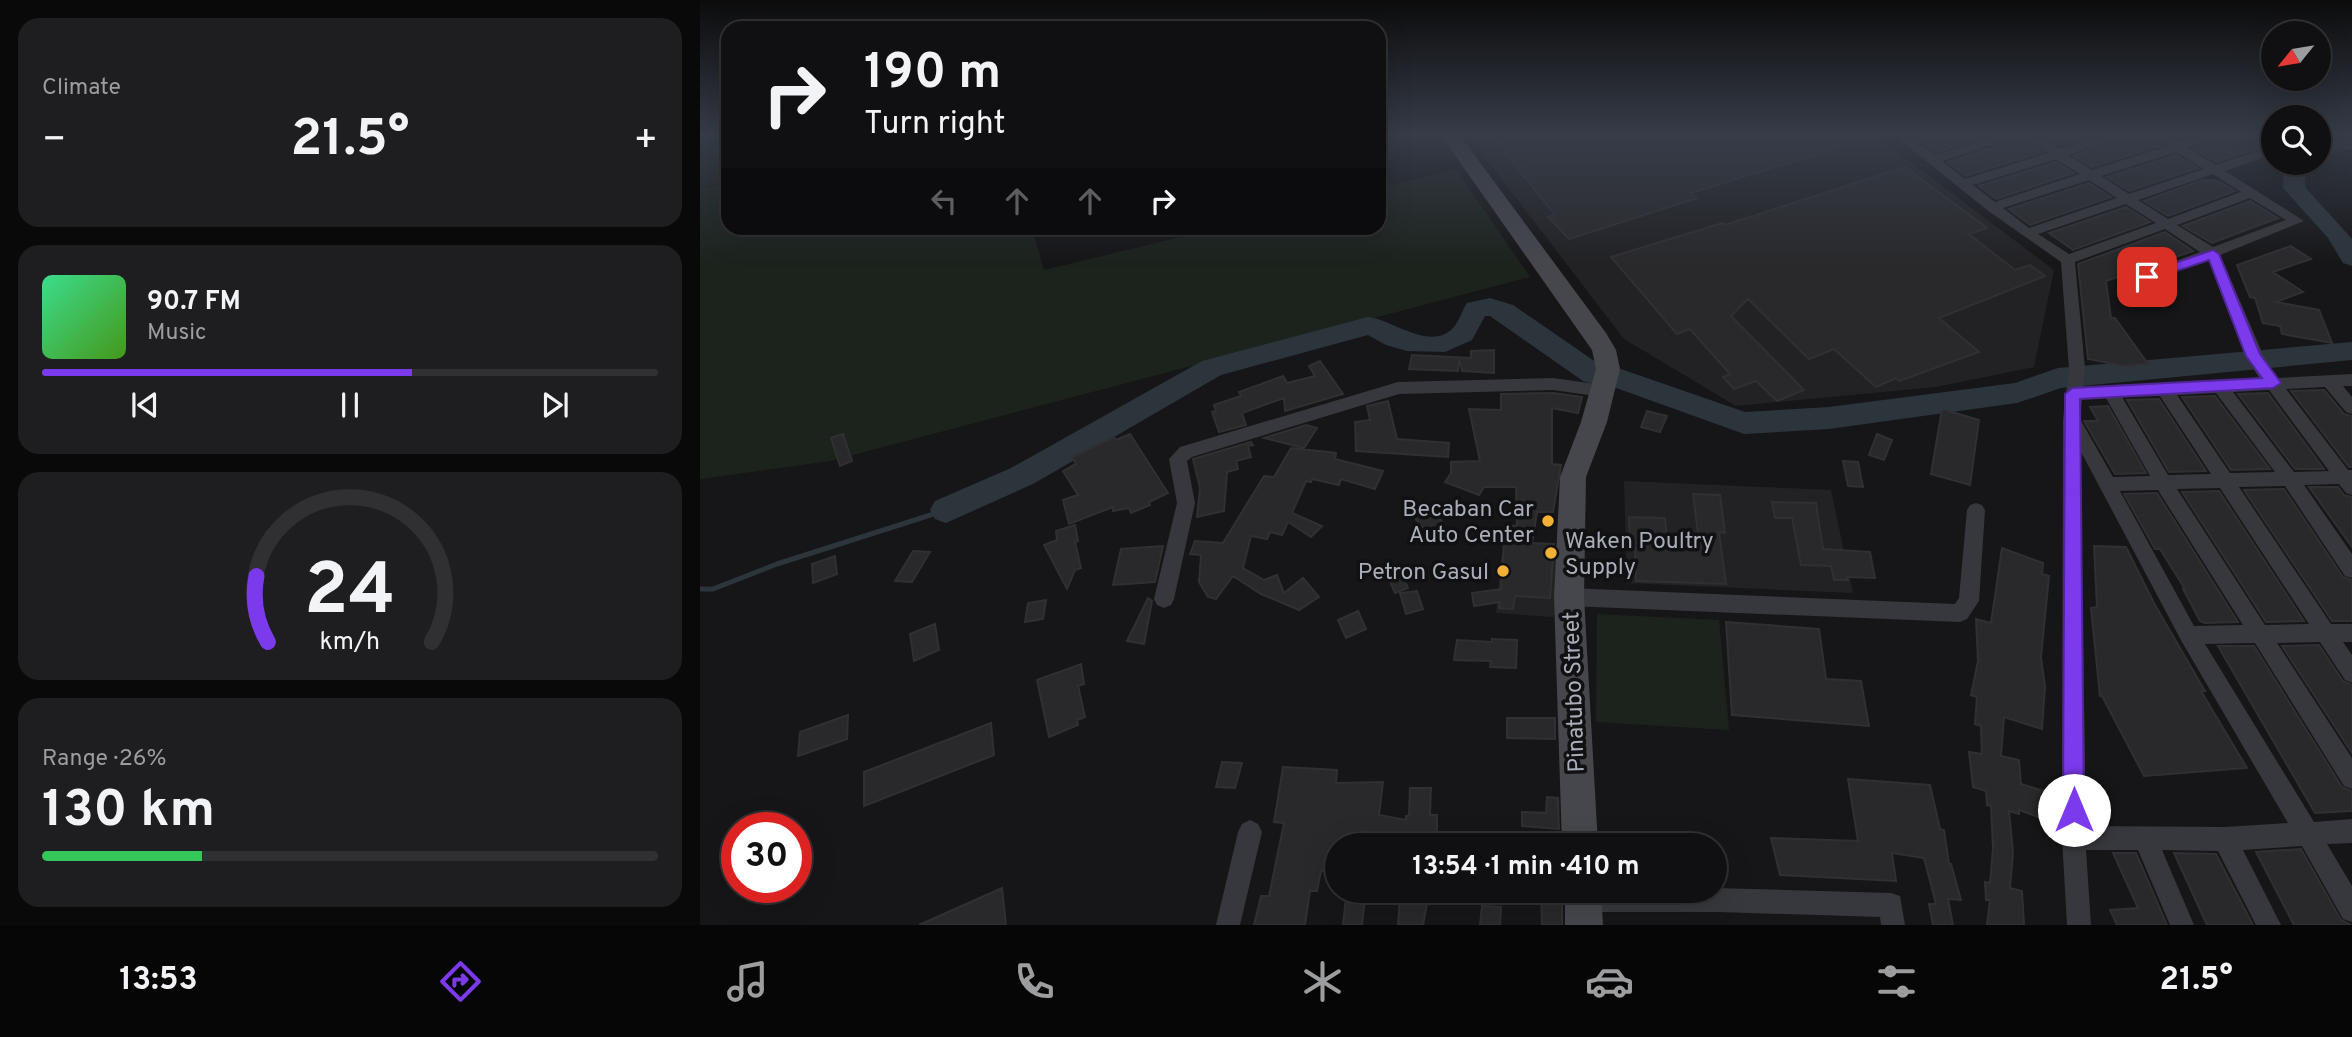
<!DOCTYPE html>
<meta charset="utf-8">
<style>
:root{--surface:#101012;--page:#1e1e20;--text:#f1f3f6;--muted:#9c9d9f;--line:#303032;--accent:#7c3aed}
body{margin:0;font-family:Overpass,sans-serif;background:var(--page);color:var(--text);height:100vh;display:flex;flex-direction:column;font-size:26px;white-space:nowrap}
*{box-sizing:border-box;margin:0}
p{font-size:23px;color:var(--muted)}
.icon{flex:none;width:38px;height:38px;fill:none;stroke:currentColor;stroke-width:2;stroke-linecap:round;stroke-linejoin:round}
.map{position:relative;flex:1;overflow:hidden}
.panel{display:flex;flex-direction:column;gap:18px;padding:18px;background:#09090a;width:700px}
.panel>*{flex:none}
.hud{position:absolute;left:21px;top:21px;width:665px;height:214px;border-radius:21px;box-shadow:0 7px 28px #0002,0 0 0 2px var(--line);background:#101012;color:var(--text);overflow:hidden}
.needle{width:46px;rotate:240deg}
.buttons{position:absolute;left:1561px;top:21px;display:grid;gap:14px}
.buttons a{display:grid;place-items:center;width:70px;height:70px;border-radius:50%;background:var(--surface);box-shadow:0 7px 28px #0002,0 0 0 2px var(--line);font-size:35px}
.speed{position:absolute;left:21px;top:812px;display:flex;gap:14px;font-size:35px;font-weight:700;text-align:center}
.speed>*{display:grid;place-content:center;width:91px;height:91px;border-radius:50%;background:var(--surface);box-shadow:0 7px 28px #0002,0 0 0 2px var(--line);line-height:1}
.speed .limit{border:10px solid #d22;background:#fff;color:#111}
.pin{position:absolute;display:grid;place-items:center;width:60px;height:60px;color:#fff;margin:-30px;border-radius:14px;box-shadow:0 4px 10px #0006}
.me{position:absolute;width:77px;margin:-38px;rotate:0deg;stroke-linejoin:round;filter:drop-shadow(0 0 5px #0008)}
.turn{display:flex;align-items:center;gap:24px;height:147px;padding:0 28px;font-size:32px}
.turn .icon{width:91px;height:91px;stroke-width:2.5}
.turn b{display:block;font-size:49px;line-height:60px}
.lanes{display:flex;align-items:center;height:66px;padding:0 28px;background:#0003;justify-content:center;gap:35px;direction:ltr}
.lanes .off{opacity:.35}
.big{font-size:52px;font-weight:700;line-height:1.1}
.panel .card{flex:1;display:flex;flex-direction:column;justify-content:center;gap:10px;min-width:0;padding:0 24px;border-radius:21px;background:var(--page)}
.panel .dial{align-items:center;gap:0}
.dial svg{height:182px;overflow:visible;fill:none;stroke:var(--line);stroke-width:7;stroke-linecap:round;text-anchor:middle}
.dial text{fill:var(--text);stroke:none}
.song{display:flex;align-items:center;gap:21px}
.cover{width:84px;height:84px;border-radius:10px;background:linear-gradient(135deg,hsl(150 70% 55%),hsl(100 70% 35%))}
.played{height:7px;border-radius:4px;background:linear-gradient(90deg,var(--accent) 60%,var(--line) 60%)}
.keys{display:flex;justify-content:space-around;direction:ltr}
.heat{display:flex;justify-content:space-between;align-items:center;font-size:38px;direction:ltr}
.charge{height:10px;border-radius:5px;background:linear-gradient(90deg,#34c759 26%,var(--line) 0)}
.trip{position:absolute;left:625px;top:833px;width:402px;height:70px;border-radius:35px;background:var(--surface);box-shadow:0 7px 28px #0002,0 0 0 2px var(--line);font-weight:700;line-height:70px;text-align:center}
.dock{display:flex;height:112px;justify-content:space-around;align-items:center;background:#060607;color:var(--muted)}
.dock .icon{width:49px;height:49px}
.dock .selected{color:var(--accent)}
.dock b{font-size:32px;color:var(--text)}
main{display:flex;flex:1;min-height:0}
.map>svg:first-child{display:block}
.built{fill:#222225}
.green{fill:#1c231d}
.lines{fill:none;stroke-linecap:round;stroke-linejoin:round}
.stream{stroke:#2c353c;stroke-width:5}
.river{fill:#2c353c;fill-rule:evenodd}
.building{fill:#29292c;stroke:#303034;stroke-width:2}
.street{fill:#37383d;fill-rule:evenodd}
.secondary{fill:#45474d;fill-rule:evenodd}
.route{fill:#7c3aed;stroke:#51269a;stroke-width:2}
.poi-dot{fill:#f2b134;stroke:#111113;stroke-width:2.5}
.labels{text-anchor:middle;stroke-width:7;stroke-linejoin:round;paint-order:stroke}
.poi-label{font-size:23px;fill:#a8adb8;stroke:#111113;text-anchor:end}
.street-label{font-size:23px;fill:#a8adb8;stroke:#111113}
</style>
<main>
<section class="panel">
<div class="card"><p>Climate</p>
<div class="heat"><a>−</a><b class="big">21.5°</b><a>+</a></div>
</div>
<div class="card">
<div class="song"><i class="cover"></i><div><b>90.7 FM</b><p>Music</p></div></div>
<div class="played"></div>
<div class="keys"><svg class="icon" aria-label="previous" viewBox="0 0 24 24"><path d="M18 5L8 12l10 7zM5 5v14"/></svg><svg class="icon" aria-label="pause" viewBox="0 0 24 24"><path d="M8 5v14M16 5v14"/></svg><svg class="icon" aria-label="next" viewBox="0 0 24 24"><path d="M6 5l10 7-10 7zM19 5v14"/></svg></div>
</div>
<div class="card dial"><svg viewBox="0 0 100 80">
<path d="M14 69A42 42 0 1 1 86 69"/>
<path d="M14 69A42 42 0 0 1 9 40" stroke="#7c3aed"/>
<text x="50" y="56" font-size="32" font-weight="700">24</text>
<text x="50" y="72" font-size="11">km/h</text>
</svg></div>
<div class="card"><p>Range · 26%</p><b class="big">130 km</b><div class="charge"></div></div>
</section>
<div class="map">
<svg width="1652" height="925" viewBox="0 0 1652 925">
<rect width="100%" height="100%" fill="#161618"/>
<!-- built -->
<path class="built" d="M767,134H1173L1354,270L1334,367L1236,387L1036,406L924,339Z
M924,481L1131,490L1153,593L927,583Z
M801,557L857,560L854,617L796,613Z"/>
<!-- green -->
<path class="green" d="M0,134H28V181L0,188Z
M756,169L830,277L130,461L0,479V189L28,183V228H332L344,270L518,228H679V188Z
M897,614L1019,620L1029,730L896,722Z"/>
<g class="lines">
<!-- stream -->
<path class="stream" d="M0,589H13L77,564L246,510"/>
<!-- river -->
<path class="river" d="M1652,135V148L1619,157V144Z
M1584,163H1606L1605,187L1652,239V266L1643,263L1628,238L1583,188Z
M790,298L813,305L903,367L907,374L918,368L1045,412L1129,407L1315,383L1358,368L1652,342V360L1361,388L1317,403L1129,429L1044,434L908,385L904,378L893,384L883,381L790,316H785L772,340L745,352L707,351L686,345L668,335L521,375L333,484L246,523L235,519L230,510L235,501L311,468L502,361L668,317C692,319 730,352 753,328C759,322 762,310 767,303Z"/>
</g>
<!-- building -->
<path class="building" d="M832,134H1170L1171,138L991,193L997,198L869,239L848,217L855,215L797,143Z
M1231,134H1294L1236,152L1217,139Z
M1341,134H1396L1397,135L1360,146Z
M1432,134H1445L1462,145L1392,167L1374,156Z
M1526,134H1573V144L1516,162L1494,149Z
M1322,138L1342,152L1266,176L1248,162Z
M1476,155L1498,168L1429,191L1407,177Z
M1356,162L1374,173L1296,199L1279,186Z
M1205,167L1287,228L1269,234L1315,270L1330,265L1345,276L1239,318L1279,352L1199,381L1196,378L1176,387L1134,349L1109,359L1048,299L1031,316L1104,390L1077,401L1056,381L1034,389L1023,377L1030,374L990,329L977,334L911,257L1022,223L1025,225Z
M1502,180L1518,181L1535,191L1468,216L1444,201Z
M1389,183L1411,197L1330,225L1309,209Z
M1550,201L1578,218L1512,243L1483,226Z
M1426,207L1450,222L1373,250L1349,233Z
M1465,232L1493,251L1406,281L1411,318H1415L1448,364L1424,366L1388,359L1378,264Z
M1591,246L1611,259L1573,272L1603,292L1576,302L1619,310L1632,343L1582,334L1580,326L1563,323L1555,298L1550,297L1537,265Z
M794,350V373L762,371L759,359L758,371L709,369L712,355L771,358V351Z
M620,361L643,394L585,411L584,398L542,413L546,425L519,432L512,412L516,411L514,405L541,396L539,392L583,376L587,383L615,376L609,366Z
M1624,390L1644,414L1652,416V467H1649L1591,391Z
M853,393L882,397L878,413L852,408V464L861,465L853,512H837L832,543L854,544L850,598L815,596L813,609L799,608L800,602L774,606L772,593L801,589L805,525L817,526L816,487H784L779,495L745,482L751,473V462L780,461L769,409L801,410V394Z
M1568,393L1624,469H1595L1538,394Z
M1515,396L1570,469L1531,470L1482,397Z
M1459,399L1506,471L1469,472L1427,400Z
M688,401L697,439L749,443L748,457L656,451L655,422L670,420L667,406Z
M1408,406L1446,473L1415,474L1384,421H1398L1390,407Z
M1242,409L1279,420L1270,485L1231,474Z
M947,411L967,416L960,432L941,427Z
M606,425L617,428L604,448L564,438Z
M143,434L152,461L140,466L131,438Z
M430,434L468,493L449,502L450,505L431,513L429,508L413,511V507L369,524L363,500L378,495L363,471L376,464L372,457L414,437L416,440Z
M1177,434L1192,440L1184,460L1169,455Z
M551,442L553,445L548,446L551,457L536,461L538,469L527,472L524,511L497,517L500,488L493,459Z
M591,448L636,453L635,459L683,471L675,489L641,479L639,485L612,479L611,482L606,481L592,513L622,526L611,537L588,522L582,535L570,532L567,539L551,536L543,568L564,580L577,575L584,593L603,578L619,597L599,610L561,594L533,576L516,599L508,597L499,582L501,555L490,554L495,541L523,543L564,476L574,477Z
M1143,461L1158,462L1163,487L1148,486Z
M1609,487H1638L1644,495L1652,497V547Z
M1584,489L1643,577L1652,580V621H1632L1544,490Z
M1519,491L1604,621L1566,622L1482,492Z
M1457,493L1538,622L1505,623L1500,621L1483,589H1485L1460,549H1455L1424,494Z
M993,494L1020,495L1025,533L1019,532L1026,584L936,581L935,548H930L929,517L965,518L967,541L999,542Z
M1072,502L1116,503L1123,549L1170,552L1175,578L1147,577L1148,580H1134L1131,566L1101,565L1092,518H1075Z
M729,507L744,524L728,534L714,517Z
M375,525L378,541L375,542L381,568L375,570L367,589L344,545L357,540L356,531Z
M463,546L455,582L413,585L421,549Z
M1394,546L1426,547L1455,605L1505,691H1501L1547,768L1444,776L1402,696H1400L1391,608L1397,607Z
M1302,548L1343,563L1342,574L1349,576L1341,657L1345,687L1342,729L1304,717L1301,756L1319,760L1321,784L1350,793L1349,821L1319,810V814L1309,811L1313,852L1310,888L1322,891L1324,925H1287L1290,900H1286L1285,882L1290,883L1293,848L1291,806L1287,805L1286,791L1273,787L1269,752L1282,754L1281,726L1275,724L1277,697L1271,695L1278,661L1276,619L1291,623Z
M213,551L230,552L212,582L195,581Z
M135,556L137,574L113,583L112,564Z
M697,565L708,588L695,593L685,570Z
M717,591L723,609L706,614L700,593Z
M448,598L452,601L444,644L427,641Z
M346,600L343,619L325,622L328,603Z
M658,611L666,629L646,638L638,620Z
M1026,622L1119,629L1126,679L1161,681L1169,726L1032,715Z
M235,624L239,650L214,661L210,634Z
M792,639L817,640L816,668L790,667L791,661L754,660L757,640L792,642Z
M1619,645L1643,681L1652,685V753L1582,646Z
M1518,646H1554L1642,787L1652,791V811L1615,813Z
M381,664L384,684L378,686L385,717L377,720L378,725L349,737L337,680Z
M148,715L147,739L98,756L100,732Z
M807,718H855V739L807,738Z
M291,723L294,755L164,806V772Z
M522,762L542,763L535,788L516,787Z
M583,767L637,770L636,783L683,782L679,815L706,820V816H709L710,788H731L730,815H737V845H705V840L676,835L675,844L637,842V872L621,871L617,891H610L605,925H554L561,896H569L584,823L574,822Z
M1148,779L1230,785L1240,829L1244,830L1249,864H1251L1261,900L1248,899L1253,925H1233L1229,904H1236L1224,858L1192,853L1196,881L1080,875L1071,838L1158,841Z
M847,797L858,798L859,829L822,826V812L846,813Z
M1601,849L1641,920L1651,925H1594L1556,852Z
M1413,853H1436L1467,925H1417L1410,910L1438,908Z
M1474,853L1516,854L1553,925H1507Z
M302,888L306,925H219Z
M841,891H862V925H842Z
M646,898H665L662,925H643Z
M700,898H728L723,925H698Z
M782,906L801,907L800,925H780Z"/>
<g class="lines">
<!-- street -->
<path class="street" d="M1193,134H1207L1235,155L1303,134H1336L1360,149L1409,134H1428L1368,155L1392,170L1468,146L1451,134H1466L1479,142L1505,134H1524L1488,148L1516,165L1573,146V154L1525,171L1604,221L1520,255L1568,366L1577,378L1652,374V386H1643L1652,397V414L1646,412L1625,387L1586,389L1648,470H1652V495L1646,493L1639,484L1604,485L1652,554V578L1645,576L1585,486L1539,487L1631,624H1652V642H1643L1652,655V683L1645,680L1620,642L1577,643L1652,758V789L1644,786L1555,643L1505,644L1614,822L1652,819V843L1627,844L1652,886V922L1643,919L1602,846L1543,850L1581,925H1556L1518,851L1462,850L1494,925H1470L1438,850H1386L1391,925H1367L1362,838L1363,420L1369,369L1361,262L1287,210ZM1322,135L1348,153L1265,179L1242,161ZM1476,152L1504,169L1429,194L1401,176ZM1356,159L1380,174L1295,202L1273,185ZM1513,174L1541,192L1468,219L1438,200ZM1389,180L1417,198L1329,228L1303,208ZM1550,198L1586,220L1513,247L1477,225ZM1426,204L1456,223L1369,254L1338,234ZM1465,229L1500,252L1420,282L1418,285L1420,288H1430L1508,259L1553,368L1560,379L1383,387L1385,369L1375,262ZM1569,390L1629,471L1594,472L1533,392ZM1516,393L1575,472L1530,473L1477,395ZM1460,396L1511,474L1468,475L1422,397ZM1406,398L1450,476L1413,477L1380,419L1382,399ZM1380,450L1482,642L1588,823L1525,827L1386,826ZM1520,488L1609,624L1565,625L1477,489ZM1458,490L1543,625L1494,626L1420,491Z
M1619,134H1628L1619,139Z
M853,378L903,385L911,391L903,397L853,390L699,394L492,457L487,461L495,503L474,599L471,605L464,608L457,605L454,599L477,503L469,459L480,447L698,382Z
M1276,503L1282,505L1285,510L1279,601L1267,619L1260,622L869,606L862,603L859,597L862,591L869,588L1255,604L1259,598L1267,510L1270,505Z
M550,820L558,824L562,832L540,925H516L538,832L542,824Z
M1015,888L1191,893L1200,896L1205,925H1181L1180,917L1019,912H884L875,909L872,900L877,891H1015Z"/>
<!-- secondary -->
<path class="secondary" d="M740,134H759L906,333L916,350L920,369L907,422L886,477L884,597L898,845H862L854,597L860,477L881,422L896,369L892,350Z
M865,891H901L903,925H865Z"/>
</g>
<!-- sky -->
<linearGradient id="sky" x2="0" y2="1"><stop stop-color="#0c0c0d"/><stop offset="0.51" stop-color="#363c48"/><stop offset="1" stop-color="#363c48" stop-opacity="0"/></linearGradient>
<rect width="1652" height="264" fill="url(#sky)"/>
<!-- route -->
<path class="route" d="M1513,250L1519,254L1560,354L1581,383L1573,388L1380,399L1384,810L1381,818L1374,821L1366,818L1363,810L1365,394L1372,388L1562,378L1546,356L1509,260L1447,281L1440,277L1442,274Z"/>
<!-- markers -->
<g class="poi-dot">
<circle cx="848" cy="521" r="7"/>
<circle cx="851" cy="553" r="7"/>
<circle cx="803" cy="571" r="7"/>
</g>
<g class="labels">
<!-- poi labels -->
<g class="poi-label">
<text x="834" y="516">Becaban Car<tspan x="834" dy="26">Auto Center</tspan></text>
<text x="865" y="548" text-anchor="start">Waken Poultry<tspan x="865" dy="26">Supply</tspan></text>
<text x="789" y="579">Petron Gasul</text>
</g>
<!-- street labels -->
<g class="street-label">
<text transform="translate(873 692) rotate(-92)" y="8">Pinatubo Street</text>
</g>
</g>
</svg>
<div class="buttons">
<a><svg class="needle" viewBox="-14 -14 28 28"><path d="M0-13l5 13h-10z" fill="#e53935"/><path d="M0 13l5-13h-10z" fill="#9c9d9f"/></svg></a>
<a><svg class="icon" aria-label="search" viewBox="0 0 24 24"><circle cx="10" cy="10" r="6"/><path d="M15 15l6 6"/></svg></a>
</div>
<div class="speed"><div class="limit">30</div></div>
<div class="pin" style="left:1447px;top:277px;background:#d93025"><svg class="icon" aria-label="arrive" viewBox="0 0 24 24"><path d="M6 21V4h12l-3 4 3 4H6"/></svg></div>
<svg class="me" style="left:1374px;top:810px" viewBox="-20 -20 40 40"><circle r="19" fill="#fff"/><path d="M0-13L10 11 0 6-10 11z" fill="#7c3aed"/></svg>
<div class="trip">13:54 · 1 min · 410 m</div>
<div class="hud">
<div class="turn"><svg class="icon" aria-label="right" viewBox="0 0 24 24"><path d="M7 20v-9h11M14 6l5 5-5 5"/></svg><div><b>190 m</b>Turn right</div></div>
<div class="lanes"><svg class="icon off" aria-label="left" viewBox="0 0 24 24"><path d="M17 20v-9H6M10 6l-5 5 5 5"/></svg><svg class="icon off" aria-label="ahead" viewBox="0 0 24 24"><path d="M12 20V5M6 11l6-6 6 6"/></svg><svg class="icon off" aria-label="ahead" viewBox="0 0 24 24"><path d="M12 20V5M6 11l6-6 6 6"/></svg><svg class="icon" aria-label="right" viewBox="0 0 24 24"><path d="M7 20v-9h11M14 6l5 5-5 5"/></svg></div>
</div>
</div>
</main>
<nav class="dock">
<b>13:53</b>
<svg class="icon selected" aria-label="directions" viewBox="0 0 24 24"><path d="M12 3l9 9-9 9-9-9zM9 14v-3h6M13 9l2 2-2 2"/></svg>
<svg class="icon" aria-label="music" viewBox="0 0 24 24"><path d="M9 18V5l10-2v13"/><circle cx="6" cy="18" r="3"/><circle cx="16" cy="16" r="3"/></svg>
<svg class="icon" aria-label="phone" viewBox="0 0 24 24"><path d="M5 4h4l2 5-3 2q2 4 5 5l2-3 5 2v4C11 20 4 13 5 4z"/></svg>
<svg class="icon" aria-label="climate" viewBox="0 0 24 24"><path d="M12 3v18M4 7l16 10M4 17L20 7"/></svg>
<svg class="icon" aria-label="car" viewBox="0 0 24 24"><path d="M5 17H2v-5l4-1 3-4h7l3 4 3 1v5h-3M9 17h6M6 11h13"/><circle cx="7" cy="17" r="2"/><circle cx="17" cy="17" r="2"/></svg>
<svg class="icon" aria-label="filters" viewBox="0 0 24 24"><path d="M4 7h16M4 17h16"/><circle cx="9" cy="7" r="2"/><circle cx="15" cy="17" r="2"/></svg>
<b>21.5°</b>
</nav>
